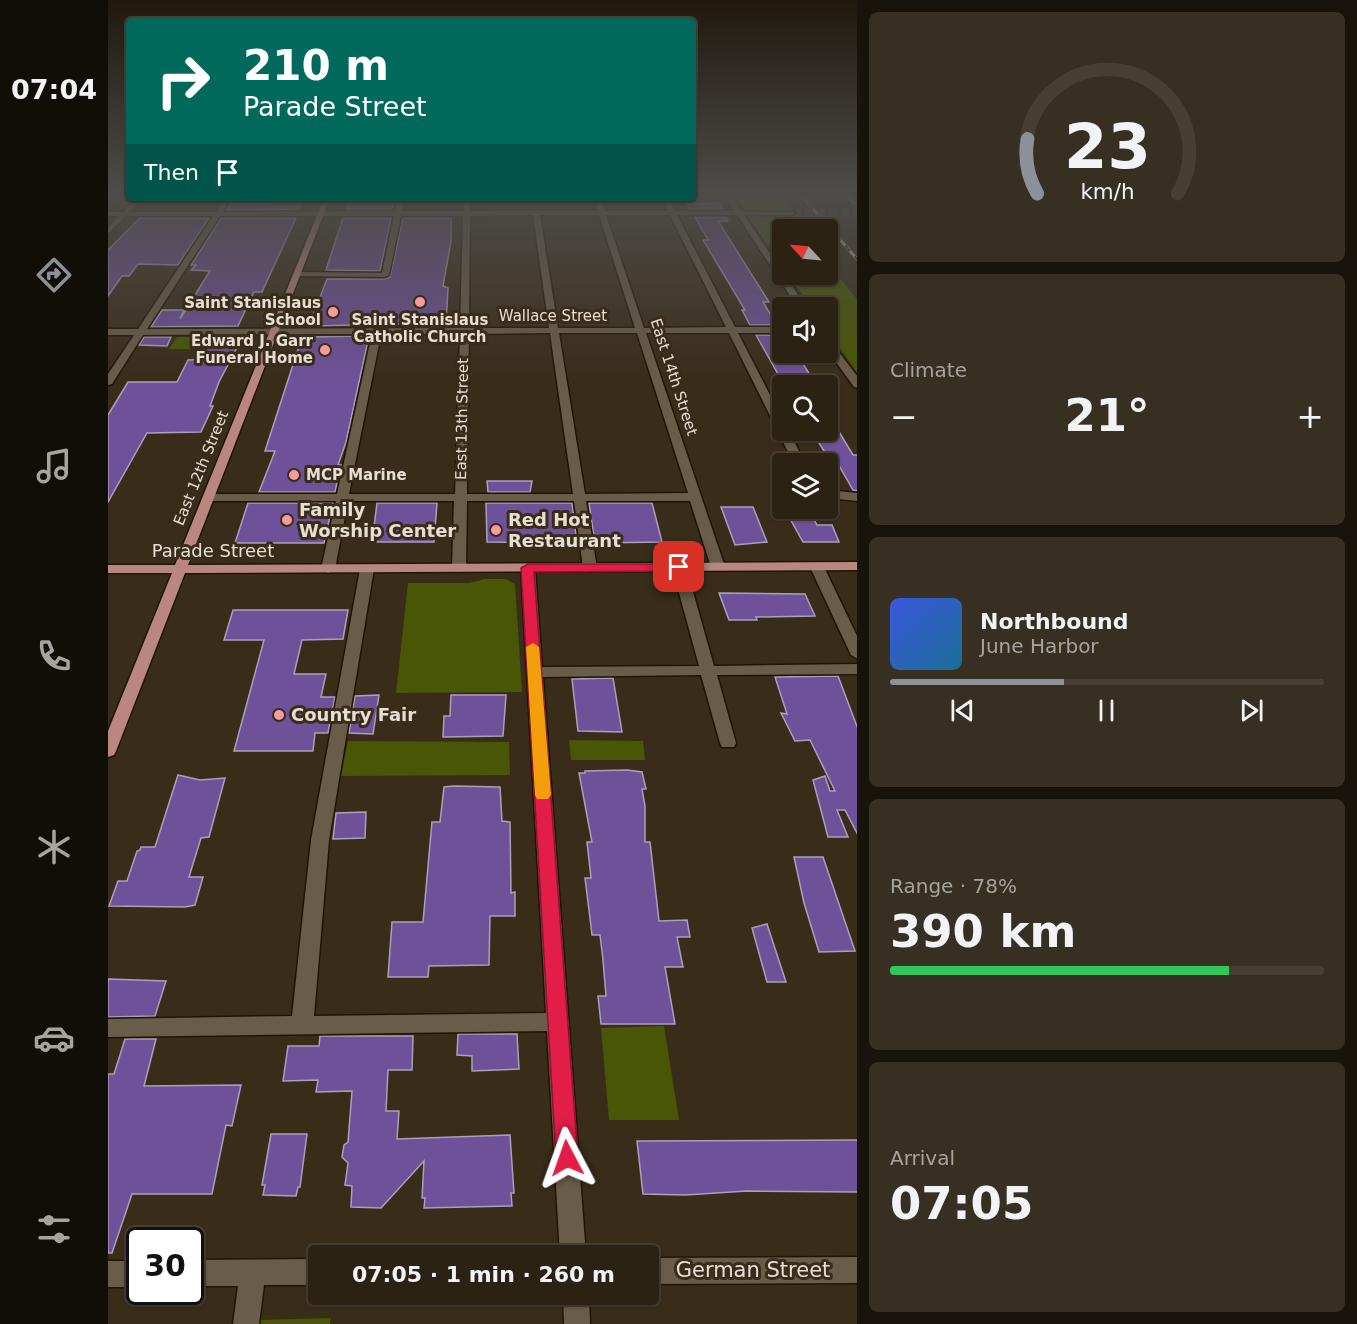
<!DOCTYPE html>
<meta charset="utf-8">
<style>
:root{--surface:#2b2214;--page:#372f22;--text:#f1f3f6;--muted:#a6a4a0;--line:#473f34;--accent:#8c9099}
body{margin:0;font-family:"DejaVu Sans",sans-serif;background:var(--page);color:var(--text);height:100vh;display:flex;flex-direction:column;font-size:22px;white-space:nowrap}
*{box-sizing:border-box;margin:0}
p{font-size:20px;color:var(--muted)}
.icon{flex:none;width:33px;height:33px;fill:none;stroke:currentColor;stroke-width:2;stroke-linecap:round;stroke-linejoin:round}
.map{position:relative;flex:1;overflow:hidden}
.panel{display:flex;flex-direction:column;gap:12px;padding:12px;background:#18130b;width:500px}
.panel>*{flex:none}
.top-card{position:absolute;left:18px;top:18px;width:570px;height:183px;border-radius:6px;box-shadow:0 2px 4px #0004,0 0 0 2px var(--line);background:#00695c;color:#fff;overflow:hidden}
.needle{width:39px;rotate:296deg}
.buttons{position:absolute;left:664px;top:219px;display:grid;gap:12px}
.buttons a{display:grid;place-items:center;width:66px;height:66px;border-radius:6px;background:var(--surface);box-shadow:0 2px 4px #0004,0 0 0 2px var(--line);font-size:30px}
.speed{position:absolute;left:18px;top:1227px;display:flex;gap:12px;font-size:30px;font-weight:700;text-align:center}
.speed>*{display:grid;place-content:center;width:78px;height:78px;border-radius:50%;background:var(--surface);box-shadow:0 2px 4px #0004,0 0 0 2px var(--line);line-height:1}
.speed .limit{border:3px solid #111;border-radius:9px;background:#fff;color:#111}
.pin{position:absolute;display:grid;place-items:center;width:51px;height:51px;color:#fff;margin:-26px;border-radius:12px;box-shadow:0 3px 9px #0006}
.me{position:absolute;width:66px;margin:-33px;rotate:356deg;stroke-linejoin:round;filter:drop-shadow(0 0 4px #0008)}
.turn{display:flex;align-items:center;gap:21px;height:126px;padding:0 18px;font-size:27px}
.turn .icon{width:78px;height:78px;stroke-width:2.5}
.turn b{display:block;font-size:42px;line-height:51px}
.then{display:flex;align-items:center;height:57px;padding:0 18px;background:#0003;gap:12px;font-size:22px}
.big{font-size:45px;font-weight:800;line-height:1.1}
.panel .tile{flex:1;display:flex;flex-direction:column;justify-content:center;gap:9px;min-width:0;padding:0 21px;border-radius:9px;background:var(--page)}
.panel .dial{align-items:center;gap:0}
.dial svg{height:156px;overflow:visible;fill:none;stroke:var(--line);stroke-width:7;stroke-linecap:round;text-anchor:middle}
.dial text{fill:var(--text);stroke:none}
.song{display:flex;align-items:center;gap:18px}
.cover{width:72px;height:72px;border-radius:9px;background:linear-gradient(135deg,hsl(230 70% 55%),hsl(200 70% 35%))}
.played{height:6px;border-radius:3px;background:linear-gradient(90deg,var(--accent) 40%,var(--line) 40%)}
.keys{display:flex;justify-content:space-around;direction:ltr}
.heat{display:flex;justify-content:space-between;align-items:center;font-size:33px;direction:ltr}
.charge{height:9px;border-radius:4px;background:linear-gradient(90deg,#34c759 78%,var(--line) 0)}
.trip{position:absolute;left:200px;top:1245px;width:351px;height:60px;border-radius:6px;background:var(--surface);box-shadow:0 2px 4px #0004,0 0 0 2px var(--line);font-weight:800;line-height:60px;text-align:center}
main{display:flex;flex:1;min-height:0}
.menu{display:flex;flex-direction:column;width:108px;justify-content:space-around;align-items:center;background:#110e08;color:var(--muted)}
.menu .icon{width:42px;height:42px}
.menu .selected{color:var(--accent)}
.menu b{font-size:27px;color:var(--text)}
.map>svg:first-child{display:block}
.built{fill:#423219}
.green{fill:#485605}
.building{fill:#6f519a;stroke:#aaa1b9;stroke-width:1.5}
.lines{fill:none;stroke-linecap:round;stroke-linejoin:round}
.minor-tunnel{stroke:#534836;stroke-width:8;stroke-dasharray:8 4;stroke-linecap:butt}
.minor-casing{stroke:#201504;stroke-width:3}
.major-casing{stroke:#201504;stroke-width:3}
.path{stroke:#8e8474;stroke-width:1.5;stroke-dasharray:3 1.5;stroke-linecap:butt}
.minor{fill:#695c48;fill-rule:evenodd}
.major{fill:#ba877f;fill-rule:evenodd}
.rail-casing{stroke:#c2baad;stroke-width:3}
.rail{stroke:#392d1a;stroke-width:2;stroke-dasharray:7;stroke-linecap:butt}
.route{fill:#e11d48;stroke:#92132f;stroke-width:1.5}
.slow{fill:#f59e0b}
.poi-dot{fill:#f59b9c;stroke:#392d1a;stroke-width:2}
.labels{text-anchor:middle;stroke-width:6;stroke-linejoin:round;paint-order:stroke}
.far-poi-label{font-size:15px;font-weight:bold;fill:#e7dfd4;stroke:#392d1a;text-anchor:end}
.far-street-label{font-size:15px;fill:#e7dfd4;stroke:#392d1a}
.poi-label{font-size:18px;font-weight:bold;fill:#e7dfd4;stroke:#392d1a;text-anchor:start}
.street-label{font-size:18px;fill:#e7dfd4;stroke:#392d1a}
.near-street-label{font-size:21px;fill:#e7dfd4;stroke:#392d1a}
</style>
<main>
<nav class="menu">
<b>07:04</b>
<svg class="icon selected" aria-label="directions" viewBox="0 0 24 24"><path d="M12 3l9 9-9 9-9-9zM9 14v-3h6M13 9l2 2-2 2"/></svg>
<svg class="icon" aria-label="music" viewBox="0 0 24 24"><path d="M9 18V5l10-2v13"/><circle cx="6" cy="18" r="3"/><circle cx="16" cy="16" r="3"/></svg>
<svg class="icon" aria-label="phone" viewBox="0 0 24 24"><path d="M5 4h4l2 5-3 2q2 4 5 5l2-3 5 2v4C11 20 4 13 5 4z"/></svg>
<svg class="icon" aria-label="climate" viewBox="0 0 24 24"><path d="M12 3v18M4 7l16 10M4 17L20 7"/></svg>
<svg class="icon" aria-label="car" viewBox="0 0 24 24"><path d="M5 17H2v-5l4-1 3-4h7l3 4 3 1v5h-3M9 17h6M6 11h13"/><circle cx="7" cy="17" r="2"/><circle cx="17" cy="17" r="2"/></svg>
<svg class="icon" aria-label="filters" viewBox="0 0 24 24"><path d="M4 7h16M4 17h16"/><circle cx="9" cy="7" r="2"/><circle cx="15" cy="17" r="2"/></svg>
</nav>
<div class="map">
<svg width="750" height="1324" viewBox="0 0 750 1324">
<rect width="100%" height="100%" fill="#392d1a"/>
<!-- built -->
<path class="built" d="M199,295H262L253,328H198L189,325Z"/>
<!-- green -->
<path class="green" d="M625,193H670L685,211L637,210Z
M639,215H678L691,229L675,230V267Z
M720,264L749,299V373L720,330V308L704,307L680,275L720,274Z
M69,337H102L96,349H61Z
M377,579H398L407,584L414,692L288,693L300,583H361Z
M461,740L535,741L537,760H463Z
M240,741L401,742L402,775L233,776Z
M556,1026L571,1120H501L493,1028Z
M223,1318L222,1324H152V1320Z"/>
<!-- building -->
<path class="building" d="M168,198H195L191,209L119,210L122,204H166Z
M247,198H275L274,201H287L283,209H238L241,202H247Z
M611,203L614,209H582L579,204Z
M587,217H618L620,221H610L661,302H655L669,325H642L634,310H637L595,240H600Z
M32,218H101L70,265L30,264L21,276H14L0,296V250Z
M113,218H188L154,292H146L130,326L43,327L54,310H76L72,319L102,271L83,270L88,265H83Z
M235,218H283L272,271L218,270Z
M295,218H343V241L335,286L340,288L338,323L201,326L219,279H277L282,277Z
M648,335H675V352H688L705,380H675V383Z
M261,336L238,442L230,465H233L227,492H151L167,451H157L193,340L197,337Z
M36,337H63L59,346L31,345Z
M103,337L134,338L111,382L102,406H105L93,432L39,433L0,502V415L20,382H69L80,360L94,359Z
M703,430H730L745,455H750V491L745,490L730,464H724Z
M379,481H424L422,492H380Z
M140,503H225L216,543H127Z
M269,503H329L326,542H264Z
M378,503H464L469,543L379,542Z
M481,503H544L554,542L487,543Z
M613,507H645L659,542L627,545Z
M676,508H700L709,525H724L731,542H695Z
M611,593L697,594L707,616L648,617L649,620H621Z
M125,610H240L235,639L194,640L186,674H218L213,697H227L220,733H207L205,751H126L156,640H116Z
M730,676L750,729V835L737,810H729L740,837H720L705,780L717,776L722,791H727L702,740L687,741L673,713L679,714L667,677Z
M505,678L514,732L470,731L464,679Z
M271,695L265,734L241,733L247,696Z
M343,695H398L395,736L335,737L336,716H342Z
M519,770L534,772L538,789H534L537,806V842H542L551,921L579,920L582,937H569L575,967H557L567,1024H493L490,996H498L495,960L492,935H484L481,910L477,878H483L479,842H484L471,773H477V771Z
M70,775L92,780L117,778L101,837L93,838L81,877H95L87,905L77,907L1,906L10,881H19L29,851L32,850L33,847H47Z
M346,786L392,787L394,821L402,822L403,893L407,892V916H382L381,965L321,966L320,977H280L284,922H315L324,822H332L336,787Z
M258,812L257,838L225,839L228,813Z
M686,857H715L747,951L711,952L696,903Z
M659,924L678,982H659L644,928Z
M0,979L58,981L47,1016L0,1017Z
M350,1034H409L411,1069L364,1071V1056L349,1055Z
M212,1036H305L304,1070H280L278,1111H291L289,1139L402,1135L406,1193H403L404,1206L316,1208L317,1198H314L316,1161L273,1208L243,1207L244,1186L237,1185L240,1163L234,1157L236,1145L240,1142L244,1091L208,1092L210,1080L175,1081L180,1046H211Z
M17,1039H48L36,1086L133,1085L124,1126L118,1125L104,1194H24L4,1253H0V1074H6Z
M163,1134H199L192,1187H190L188,1196L155,1195L157,1185H154Z
M750,1140V1192L639,1191L577,1195L535,1194L529,1141Z"/>
<g class="lines">
<!-- minor-tunnel -->
<path class="minor-tunnel" d="M685,213H750"/>
<!-- minor casing -->
<g class="minor-casing">
<path id="minor" d="M614,193H621L633,211L687,212L685,215H636L699,308H690L629,215H569L627,327H675V333H630L675,420V430H681L697,464H686L621,333H538L617,567L615,570H605L603,567L582,501H478L489,568L482,572L475,568L466,501H359L358,568L351,572L344,568L346,501H240L227,569L220,573L213,569L228,501H96V495L100,494H229L264,334L35,335L4,384L0,385V374L26,335H0V329H30L105,216H18L0,234V228L11,216H0V212H15L27,198H34L22,212H108L117,198H123L115,212L287,211L290,198H296L294,211H355L356,198H362V211H490L486,198H492L497,211H560L554,198H560L567,211H626ZM425,215L441,328H361L362,216ZM432,215H491L527,328H450ZM498,215H562L618,327L536,328ZM112,216H286L274,273L189,272L185,274L189,276L277,277L281,275L293,216H355L352,328L39,329ZM442,333L465,494H359L361,334ZM451,333H529L580,493L477,494ZM273,334H352L347,494H241Z
M720,341L723,342L750,377V388L746,387L720,351Z
M720,490L750,493V501L720,498Z
M571,563L578,567L606,666L750,664V674L609,675L628,743L626,747H614L612,743L593,675L435,677L478,1256H452L439,1031L0,1037V1019L184,1016L203,840L252,569L259,565L266,569L221,840L206,1016L438,1013L413,568L420,564L427,568L434,667L591,666L564,567Z
M709,563L716,567L750,638V659L743,655L702,567Z
M750,1257V1283L540,1284V1258Z
M210,1259V1285H156L151,1324H125L130,1286H82V1260Z
M0,1261H32V1287H0Z
M455,1294H481L482,1324H456Z"/>
</g>
<!-- major casing -->
<g class="major-casing">
<path id="major" d="M216,198H222L80,565L750,562V570L77,573L8,751L6,755L0,757V731L64,573H0V565H67Z"/>
</g>
<!-- path -->
<path class="path" d="M646,193L656,199"/>
<!-- minor -->
<use href="#minor" class="minor"/>
<!-- major -->
<use href="#major" class="major"/>
<!-- rail casing -->
<g class="rail-casing">
<path id="rail" d="M691,193L750,260
M737,193L750,208"/>
</g>
<!-- rail -->
<use href="#rail" class="rail"/>
</g>
<!-- sky -->
<linearGradient id="sky" x2="0" y2="1"><stop stop-color="#1f190e"/><stop offset="0.51" stop-color="#4e4c49"/><stop offset="1" stop-color="#4e4c49" stop-opacity="0"/></linearGradient>
<rect width="750" height="379" fill="url(#sky)"/>
<!-- route -->
<path class="route" d="M420,564H571L577,567L571,571L426,572L470,1158L466,1166L459,1169L451,1166L448,1158L413,568Z"/>
<!-- slow -->
<path class="slow" d="M425,643L431,647L443,795L440,799H429L427,795L418,647Z"/>
<!-- markers -->
<g class="poi-dot">
<circle cx="312" cy="302" r="6"/>
<circle cx="225" cy="312" r="6"/>
<circle cx="217" cy="350" r="6"/>
<circle cx="186" cy="475" r="6"/>
<circle cx="179" cy="520" r="6"/>
<circle cx="388" cy="530" r="6"/>
<circle cx="171" cy="715" r="6"/>
</g>
<g class="labels">
<!-- far-poi labels -->
<g class="far-poi-label">
<text x="213" y="308">Saint Stanislaus<tspan x="213" dy="17">School</tspan></text>
<text x="312" y="325" text-anchor="middle">Saint Stanislaus<tspan x="312" dy="17">Catholic Church</tspan></text>
<text x="205" y="346">Edward J. Garr<tspan x="205" dy="17">Funeral Home</tspan></text>
<text x="198" y="480" text-anchor="start">MCP Marine</text>
</g>
<!-- far-street labels -->
<g class="far-street-label">
<text x="445" y="321">Wallace Street</text>
<text transform="translate(566 377) rotate(72)" y="5">East 14th Street</text>
<text transform="translate(354 419) rotate(-89)" y="5">East 13th Street</text>
<text transform="translate(93 468) rotate(-68)" y="5">East 12th Street</text>
</g>
<!-- poi labels -->
<g class="poi-label">
<text x="191" y="516">Family<tspan x="191" dy="21">Worship Center</tspan></text>
<text x="400" y="526">Red Hot<tspan x="400" dy="21">Restaurant</tspan></text>
<text x="183" y="721">Country Fair</text>
</g>
<!-- street labels -->
<g class="street-label">
<text x="105" y="557">Parade Street</text>
</g>
<!-- near-street labels -->
<g class="near-street-label">
<text x="645" y="1277">German Street</text>
</g>
</g>
</svg>
<div class="buttons">
<a><svg class="needle" viewBox="-14 -14 28 28"><path d="M0-13l5 13h-10z" fill="#e53935"/><path d="M0 13l5-13h-10z" fill="#a6a4a0"/></svg></a>
<a><svg class="icon" aria-label="sound" viewBox="0 0 24 24"><path d="M4 9h4l5-4v14l-5-4H4zM17 9q2 3 0 6"/></svg></a>
<a><svg class="icon" aria-label="search" viewBox="0 0 24 24"><circle cx="10" cy="10" r="6"/><path d="M15 15l6 6"/></svg></a>
<a><svg class="icon" aria-label="layers" viewBox="0 0 24 24"><path d="M12 4l9 5-9 5-9-5zM3 14l9 5 9-5"/></svg></a>
</div>
<div class="speed"><div class="limit">30</div></div>
<div class="pin" style="left:571px;top:567px;background:#d93025"><svg class="icon" aria-label="arrive" viewBox="0 0 24 24"><path d="M6 21V4h12l-3 4 3 4H6"/></svg></div>
<svg class="me" style="left:459px;top:1158px" viewBox="-20 -20 40 40"><path d="M0-17L14 15 0 8-14 15z" fill="#e11d48" stroke="#fff" stroke-width="4"/></svg>
<div class="trip">07:05 · 1 min · 260 m</div>
<div class="top-card">
<div class="turn"><svg class="icon" aria-label="right" viewBox="0 0 24 24"><path d="M7 20v-9h11M14 6l5 5-5 5"/></svg><div><b>210 m</b>Parade Street</div></div>
<div class="then">Then<svg class="icon" aria-label="arrive" viewBox="0 0 24 24"><path d="M6 21V4h12l-3 4 3 4H6"/></svg></div>
</div>
</div>
<section class="panel">
<div class="tile dial"><svg viewBox="0 0 100 80">
<path d="M14 69A42 42 0 1 1 86 69"/>
<path d="M14 69A42 42 0 0 1 9 41" stroke="#8c9099"/>
<text x="50" y="56" font-size="32" font-weight="700">23</text>
<text x="50" y="72" font-size="11">km/h</text>
</svg></div>
<div class="tile"><p>Climate</p>
<div class="heat"><a>−</a><b class="big">21°</b><a>+</a></div>
</div>
<div class="tile">
<div class="song"><i class="cover"></i><div><b>Northbound</b><p>June Harbor</p></div></div>
<div class="played"></div>
<div class="keys"><svg class="icon" aria-label="previous" viewBox="0 0 24 24"><path d="M18 5L8 12l10 7zM5 5v14"/></svg><svg class="icon" aria-label="pause" viewBox="0 0 24 24"><path d="M8 5v14M16 5v14"/></svg><svg class="icon" aria-label="next" viewBox="0 0 24 24"><path d="M6 5l10 7-10 7zM19 5v14"/></svg></div>
</div>
<div class="tile"><p>Range · 78%</p><b class="big">390 km</b><div class="charge"></div></div>
<div class="tile"><p>Arrival</p><b class="big">07:05</b></div>
</section>
</main>
